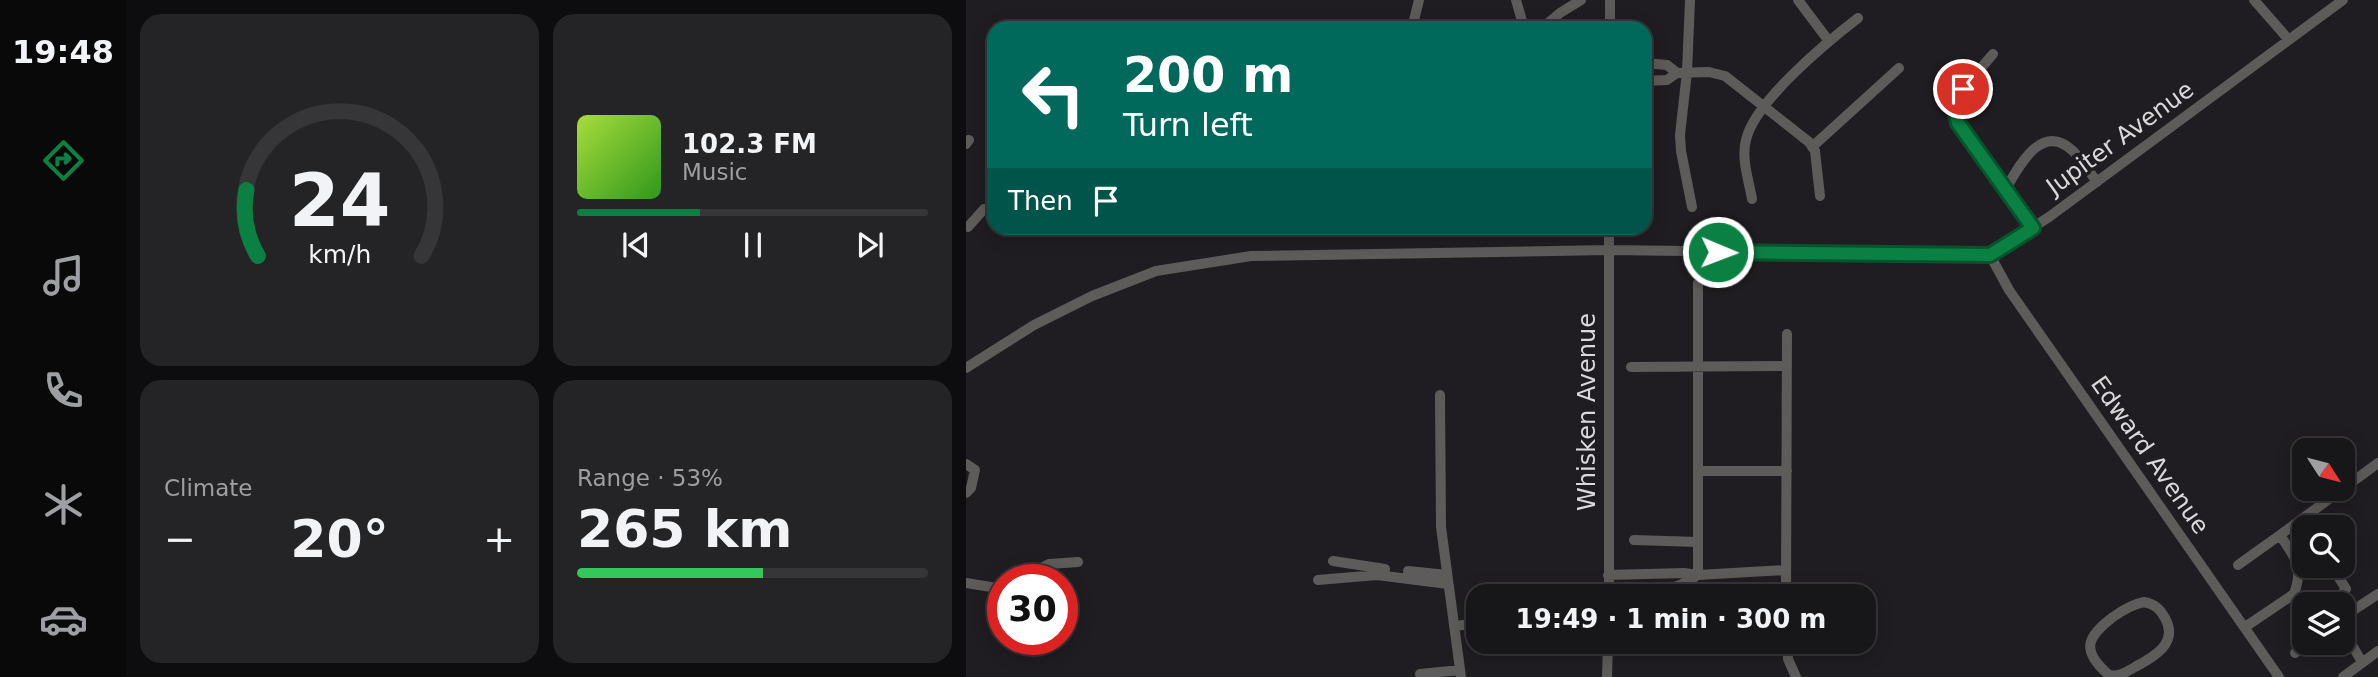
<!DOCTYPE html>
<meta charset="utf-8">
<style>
:root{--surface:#171619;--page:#242326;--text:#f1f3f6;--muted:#9e9fa2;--line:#363538;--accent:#0b8043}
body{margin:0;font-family:"DejaVu Sans",sans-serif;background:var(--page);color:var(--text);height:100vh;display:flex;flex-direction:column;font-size:26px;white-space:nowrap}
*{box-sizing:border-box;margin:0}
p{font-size:23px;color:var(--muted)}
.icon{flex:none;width:38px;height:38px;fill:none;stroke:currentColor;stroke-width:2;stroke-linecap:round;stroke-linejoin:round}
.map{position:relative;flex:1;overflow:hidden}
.sheet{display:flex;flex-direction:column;gap:14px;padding:14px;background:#0d0c0e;width:840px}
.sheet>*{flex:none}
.hud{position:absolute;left:21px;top:21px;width:665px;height:214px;border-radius:21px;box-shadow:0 4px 18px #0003,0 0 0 2px var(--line);background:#00695c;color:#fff;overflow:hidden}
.needle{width:46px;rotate:126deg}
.tools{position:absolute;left:1326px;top:438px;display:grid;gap:14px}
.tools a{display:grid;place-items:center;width:63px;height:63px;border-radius:14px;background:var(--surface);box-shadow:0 4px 18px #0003,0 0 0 2px var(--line);font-size:35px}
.speed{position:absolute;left:21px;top:564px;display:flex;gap:14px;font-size:35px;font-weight:700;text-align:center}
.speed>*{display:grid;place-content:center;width:91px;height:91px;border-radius:50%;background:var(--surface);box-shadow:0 4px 18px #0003,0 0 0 2px var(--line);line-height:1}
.speed .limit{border:10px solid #d22;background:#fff;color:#111}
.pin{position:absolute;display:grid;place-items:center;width:60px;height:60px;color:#fff;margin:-30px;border:4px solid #fff;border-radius:50%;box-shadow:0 2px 7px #0007}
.me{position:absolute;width:77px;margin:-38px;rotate:91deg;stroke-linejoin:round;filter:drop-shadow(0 0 5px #0008)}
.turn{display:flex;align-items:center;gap:24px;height:147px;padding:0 21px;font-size:32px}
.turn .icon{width:91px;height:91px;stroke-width:2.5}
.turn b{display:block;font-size:49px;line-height:60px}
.then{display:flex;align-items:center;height:66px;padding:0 21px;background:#0003;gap:14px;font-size:26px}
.big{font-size:52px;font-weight:700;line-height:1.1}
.sheet .widget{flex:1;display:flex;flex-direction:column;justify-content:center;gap:10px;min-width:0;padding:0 24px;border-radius:21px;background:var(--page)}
.sheet .dial{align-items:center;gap:0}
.dial svg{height:182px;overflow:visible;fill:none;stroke:var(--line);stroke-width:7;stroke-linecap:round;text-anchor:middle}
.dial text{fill:var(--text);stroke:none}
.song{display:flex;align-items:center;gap:21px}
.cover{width:84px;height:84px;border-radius:10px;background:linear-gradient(135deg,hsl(80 70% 55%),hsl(110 70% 35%))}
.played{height:7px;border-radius:4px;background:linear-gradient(90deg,var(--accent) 35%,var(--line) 35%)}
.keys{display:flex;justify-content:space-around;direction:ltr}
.heat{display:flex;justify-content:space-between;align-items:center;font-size:38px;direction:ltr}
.charge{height:10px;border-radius:5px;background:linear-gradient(90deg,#34c759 53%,var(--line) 0)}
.sheet .tiles{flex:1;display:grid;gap:14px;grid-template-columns:repeat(2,1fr)}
.trip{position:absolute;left:500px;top:584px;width:410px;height:70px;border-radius:21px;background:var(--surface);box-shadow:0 4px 18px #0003,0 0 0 2px var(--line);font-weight:700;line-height:70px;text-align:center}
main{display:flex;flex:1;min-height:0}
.dock{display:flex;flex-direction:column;width:126px;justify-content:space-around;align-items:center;background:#09090a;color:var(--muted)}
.dock .icon{width:49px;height:49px}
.dock .on{color:var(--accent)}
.dock b{font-size:32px;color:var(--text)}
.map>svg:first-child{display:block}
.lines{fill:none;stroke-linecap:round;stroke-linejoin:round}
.minor{stroke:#5e5c5b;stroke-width:10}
.route-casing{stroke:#07532c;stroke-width:18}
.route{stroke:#0b8043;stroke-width:12}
.labels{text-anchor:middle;stroke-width:7;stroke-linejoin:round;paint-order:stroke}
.street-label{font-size:24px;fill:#d9d8da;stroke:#1f1d21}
</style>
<main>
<nav class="dock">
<b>19:48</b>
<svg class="icon on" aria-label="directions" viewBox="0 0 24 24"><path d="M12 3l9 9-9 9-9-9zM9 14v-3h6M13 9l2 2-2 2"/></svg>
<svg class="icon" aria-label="music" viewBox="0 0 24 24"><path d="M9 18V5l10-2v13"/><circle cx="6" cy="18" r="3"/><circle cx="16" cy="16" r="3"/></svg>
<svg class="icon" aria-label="phone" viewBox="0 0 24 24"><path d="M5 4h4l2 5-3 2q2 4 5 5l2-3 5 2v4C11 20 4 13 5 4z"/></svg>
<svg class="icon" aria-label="climate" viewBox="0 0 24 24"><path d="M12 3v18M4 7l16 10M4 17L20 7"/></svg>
<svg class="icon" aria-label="car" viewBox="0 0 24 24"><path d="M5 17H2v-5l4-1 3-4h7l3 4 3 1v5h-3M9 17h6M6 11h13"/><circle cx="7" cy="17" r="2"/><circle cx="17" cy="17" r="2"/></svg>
</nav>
<section class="sheet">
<div class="tiles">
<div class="widget dial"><svg viewBox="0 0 100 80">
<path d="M14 69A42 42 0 1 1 86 69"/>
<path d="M14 69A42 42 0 0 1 9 40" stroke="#0b8043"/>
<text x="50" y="56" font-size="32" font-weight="700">24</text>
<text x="50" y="72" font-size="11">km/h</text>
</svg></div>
<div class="widget">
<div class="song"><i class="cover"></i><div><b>102.3 FM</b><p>Music</p></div></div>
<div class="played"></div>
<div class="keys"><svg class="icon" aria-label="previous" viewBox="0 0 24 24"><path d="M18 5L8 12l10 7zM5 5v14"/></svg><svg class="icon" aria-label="pause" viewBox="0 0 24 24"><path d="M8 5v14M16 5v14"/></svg><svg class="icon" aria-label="next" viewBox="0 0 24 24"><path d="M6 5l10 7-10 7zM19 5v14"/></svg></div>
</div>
<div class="widget"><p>Climate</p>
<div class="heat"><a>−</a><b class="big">20°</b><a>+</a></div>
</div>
<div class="widget"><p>Range · 53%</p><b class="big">265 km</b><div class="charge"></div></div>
</div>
</section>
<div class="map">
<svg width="1412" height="677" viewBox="0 0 1412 677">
<rect width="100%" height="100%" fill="#1f1d21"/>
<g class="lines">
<!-- minor -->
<path class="minor" d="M550,0L558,28
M724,0L721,72L714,135L715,151L726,207
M832,0L862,40
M1288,0L1323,40
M447,24L453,0
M576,28L594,13L615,0
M644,28V0
M1027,54L997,89L990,102L989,112L999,135L1067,228
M679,63L701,65L711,73
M679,81L701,80L711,73L743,72L759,76L843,142L849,151L854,196
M0,144L3,140
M846,147L933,68
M1039,190C1053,167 1075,121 1107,151C1116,160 1124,172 1131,182
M786,199C783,181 775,159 780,140C788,102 861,42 892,18
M2,227L18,209
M1024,255L1043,290L1313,677
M665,367L821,366
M0,368L68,325L126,296L190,271L285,256L643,250L1024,255L1083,217L1377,0
M474,395L475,527L495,677
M0,464L9,470L5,488L0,493
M732,471H821
M1314,535L1412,463
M668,540L732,542
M367,561L419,569
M1272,565L1314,535C1329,558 1338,566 1328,594
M1365,565L1380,589L1367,604
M442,571L481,575
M642,575L718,573L732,575L820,570
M732,575V283
M55,579L83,564L112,562
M352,580L411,575L482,584
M0,583L37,589
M643,596C675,594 705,594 732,575
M643,597V228
M820,597L821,334
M1178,602C1189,604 1194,609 1199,618C1213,643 1188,657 1169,667C1160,672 1153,677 1143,675C1114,650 1121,637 1147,617C1157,610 1167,604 1178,602Z
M1377,617L1412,594
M489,626L513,623
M1279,627L1328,594L1337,603L1343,604
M1377,630L1396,662
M821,642L822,659L830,677
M1329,653L1343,642
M454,674L494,670
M641,677L642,642
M1377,677L1412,651"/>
</g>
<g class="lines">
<!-- route casing -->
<g class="route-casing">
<path id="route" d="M752,252L1024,255L1067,228L992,123C988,109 990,102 997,89"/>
</g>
<!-- route -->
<use href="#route" class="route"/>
</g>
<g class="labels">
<!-- street labels -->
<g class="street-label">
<text transform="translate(1154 138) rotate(-36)" y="8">Jupiter Avenue</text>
<text transform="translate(621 412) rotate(-90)" y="8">Whisken Avenue</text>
<text transform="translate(1184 455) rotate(55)" y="8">Edward Avenue</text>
</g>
</g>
</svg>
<div class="tools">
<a><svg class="needle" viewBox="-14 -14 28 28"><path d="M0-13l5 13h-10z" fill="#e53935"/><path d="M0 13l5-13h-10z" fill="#9e9fa2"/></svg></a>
<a><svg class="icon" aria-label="search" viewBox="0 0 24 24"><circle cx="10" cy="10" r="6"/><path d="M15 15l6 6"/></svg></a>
<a><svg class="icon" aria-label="layers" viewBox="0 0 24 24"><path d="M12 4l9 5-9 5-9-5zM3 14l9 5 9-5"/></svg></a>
</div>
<div class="speed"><div class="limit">30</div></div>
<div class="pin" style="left:997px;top:89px;background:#d93025"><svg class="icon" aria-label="arrive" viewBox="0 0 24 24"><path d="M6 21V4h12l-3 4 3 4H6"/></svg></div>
<svg class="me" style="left:752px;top:252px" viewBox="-20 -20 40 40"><circle r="17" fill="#0b8043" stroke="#fff" stroke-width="3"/><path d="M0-11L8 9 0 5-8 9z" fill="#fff"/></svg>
<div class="trip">19:49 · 1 min · 300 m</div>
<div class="hud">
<div class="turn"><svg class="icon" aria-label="left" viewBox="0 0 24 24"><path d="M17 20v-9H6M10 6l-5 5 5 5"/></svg><div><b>200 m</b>Turn left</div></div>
<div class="then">Then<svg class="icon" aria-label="arrive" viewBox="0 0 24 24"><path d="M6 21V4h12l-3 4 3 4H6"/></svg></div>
</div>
</div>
</main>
